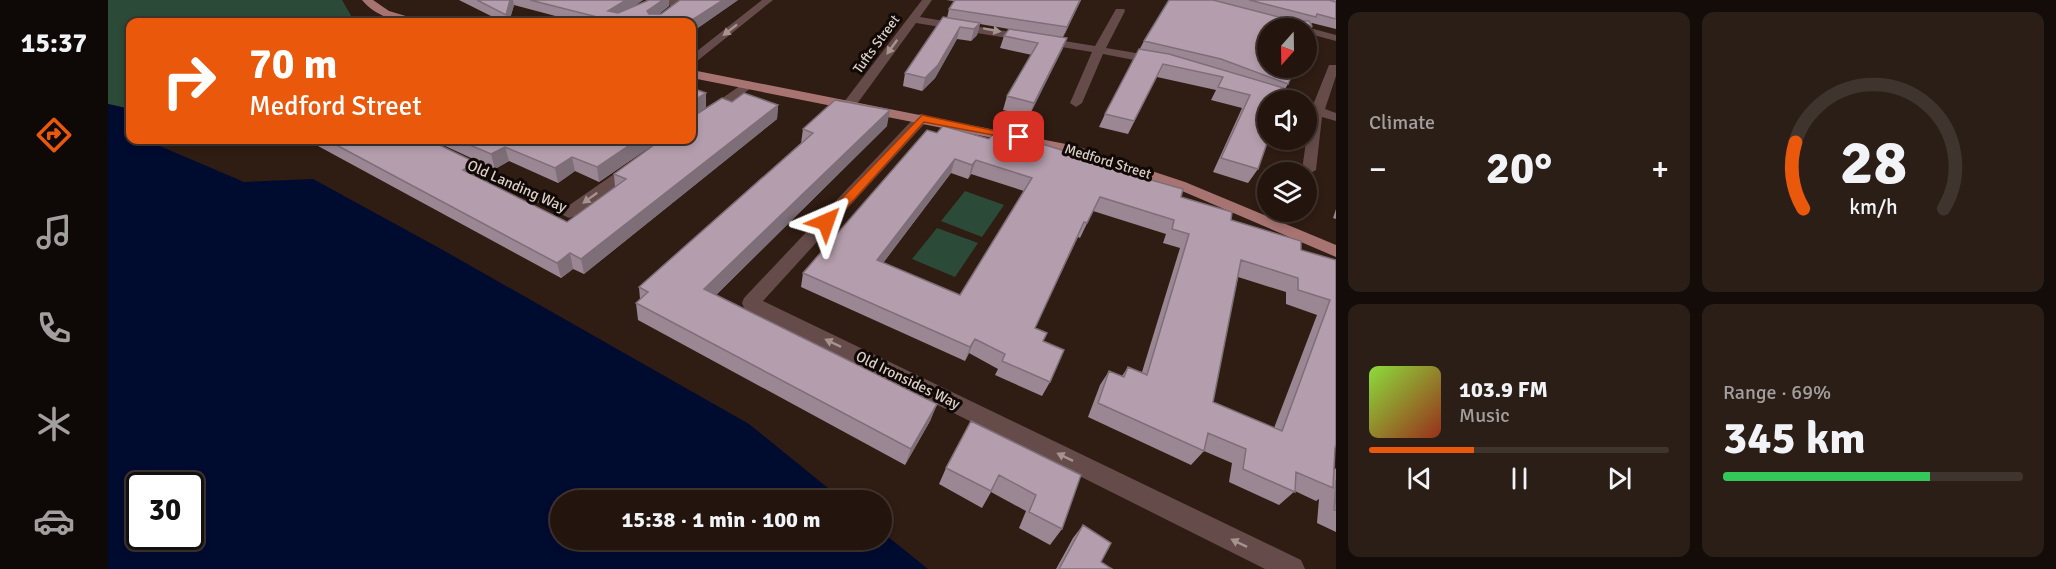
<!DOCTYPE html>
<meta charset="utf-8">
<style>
:root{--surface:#23150e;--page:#2b1e17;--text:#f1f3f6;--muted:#a39f9e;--line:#40342e;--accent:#ea580c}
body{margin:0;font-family:Signika,sans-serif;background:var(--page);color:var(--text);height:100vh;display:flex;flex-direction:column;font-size:22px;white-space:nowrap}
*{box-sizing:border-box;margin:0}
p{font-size:20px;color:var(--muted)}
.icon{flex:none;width:33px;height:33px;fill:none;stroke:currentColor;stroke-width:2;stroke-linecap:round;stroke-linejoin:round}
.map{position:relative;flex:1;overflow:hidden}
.sheet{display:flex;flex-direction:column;gap:12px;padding:12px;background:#130c08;width:720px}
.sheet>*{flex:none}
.guide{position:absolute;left:18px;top:18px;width:570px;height:126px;border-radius:12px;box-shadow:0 3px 9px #0003,0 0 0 2px var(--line);background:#ea580c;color:#fff;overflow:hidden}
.needle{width:39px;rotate:200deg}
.controls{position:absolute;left:1149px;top:18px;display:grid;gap:12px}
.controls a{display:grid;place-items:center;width:60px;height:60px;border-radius:50%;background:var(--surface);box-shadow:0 3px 9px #0003,0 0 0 2px var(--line);font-size:30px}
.speed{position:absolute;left:18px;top:472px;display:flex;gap:12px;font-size:30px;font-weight:700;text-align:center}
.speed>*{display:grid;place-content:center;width:78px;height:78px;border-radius:50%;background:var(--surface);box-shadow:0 3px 9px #0003,0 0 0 2px var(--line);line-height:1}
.speed .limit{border:3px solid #111;border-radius:9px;background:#fff;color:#111}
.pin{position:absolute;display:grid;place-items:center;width:51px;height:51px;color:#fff;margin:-26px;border-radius:12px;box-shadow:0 3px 9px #0006}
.me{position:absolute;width:66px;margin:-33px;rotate:43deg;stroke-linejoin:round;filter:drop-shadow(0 0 4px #0008)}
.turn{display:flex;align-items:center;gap:21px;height:126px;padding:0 24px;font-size:27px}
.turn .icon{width:78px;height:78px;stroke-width:2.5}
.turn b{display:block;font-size:42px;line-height:51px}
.big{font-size:45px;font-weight:700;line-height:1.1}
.sheet .card{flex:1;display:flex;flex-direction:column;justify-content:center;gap:9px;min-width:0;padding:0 21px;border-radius:12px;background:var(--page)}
.sheet .dial{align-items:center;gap:0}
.dial svg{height:156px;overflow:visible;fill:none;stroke:var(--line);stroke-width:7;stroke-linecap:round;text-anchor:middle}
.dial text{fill:var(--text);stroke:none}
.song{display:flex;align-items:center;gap:18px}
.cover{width:72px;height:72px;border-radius:9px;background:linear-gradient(135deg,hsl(90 70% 55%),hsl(10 70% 35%))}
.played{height:6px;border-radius:3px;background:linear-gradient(90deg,var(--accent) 35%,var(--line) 35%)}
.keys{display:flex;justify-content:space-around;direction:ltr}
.heat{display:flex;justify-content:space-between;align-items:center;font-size:33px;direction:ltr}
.charge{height:9px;border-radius:4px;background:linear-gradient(90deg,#34c759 69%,var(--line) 0)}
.sheet .tiles{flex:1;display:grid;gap:12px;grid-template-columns:repeat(2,1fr)}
.trip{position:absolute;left:442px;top:490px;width:342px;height:60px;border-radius:30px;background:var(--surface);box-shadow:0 3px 9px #0003,0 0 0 2px var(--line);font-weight:700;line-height:60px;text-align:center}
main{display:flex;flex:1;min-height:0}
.dock{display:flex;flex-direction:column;width:108px;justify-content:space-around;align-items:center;background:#0e0806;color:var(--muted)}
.dock .icon{width:42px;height:42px}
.dock .current{color:var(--accent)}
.dock b{font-size:27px;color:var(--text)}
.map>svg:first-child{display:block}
.green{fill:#2c4a38}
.water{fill:#000b30;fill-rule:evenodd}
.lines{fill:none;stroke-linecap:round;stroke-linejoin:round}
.minor{fill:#654b4a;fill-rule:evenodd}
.major{fill:#a77472;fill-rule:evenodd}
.wall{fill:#9b8794;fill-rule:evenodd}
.shaded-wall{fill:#7e6e78}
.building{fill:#b49dac;stroke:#7e6e78;stroke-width:1.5;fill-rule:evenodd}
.oneway{fill:#a6938f}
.route{fill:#ea580c;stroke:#983908;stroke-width:1.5}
.labels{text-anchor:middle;stroke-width:6;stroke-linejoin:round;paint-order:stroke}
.far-street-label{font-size:14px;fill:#dccec8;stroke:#110905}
.street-label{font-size:15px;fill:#dccec8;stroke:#110905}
</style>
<main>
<nav class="dock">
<b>15:37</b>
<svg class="icon current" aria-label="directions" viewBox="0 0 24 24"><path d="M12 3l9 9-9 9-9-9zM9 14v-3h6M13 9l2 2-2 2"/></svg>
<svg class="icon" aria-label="music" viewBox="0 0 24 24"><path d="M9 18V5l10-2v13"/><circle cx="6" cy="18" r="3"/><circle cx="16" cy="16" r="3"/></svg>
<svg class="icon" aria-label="phone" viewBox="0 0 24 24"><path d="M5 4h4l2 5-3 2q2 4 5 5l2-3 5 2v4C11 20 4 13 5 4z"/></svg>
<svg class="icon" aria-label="climate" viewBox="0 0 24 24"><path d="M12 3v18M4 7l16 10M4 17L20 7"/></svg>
<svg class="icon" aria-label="car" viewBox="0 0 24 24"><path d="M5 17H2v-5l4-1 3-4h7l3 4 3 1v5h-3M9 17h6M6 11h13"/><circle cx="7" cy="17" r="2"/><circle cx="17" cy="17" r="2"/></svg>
</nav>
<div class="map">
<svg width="1228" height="569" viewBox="0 0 1228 569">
<rect width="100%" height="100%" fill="#2f1c13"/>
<!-- green -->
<path class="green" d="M0,0H234L245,19L262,22H22V109L0,104Z
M857,191L896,205L874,237L833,221Z
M829,228L870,243L847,277L804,259Z"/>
<!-- water -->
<path class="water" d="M0,104L22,109V140H43L40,141L136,182L205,179L333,249L641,424L736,501H453V540H774V532L820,569H0ZM32,486H82V537H32Z"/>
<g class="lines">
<!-- minor -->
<path class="minor" d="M552,0H571L575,8L554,22H542L564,7Z
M654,0H665L588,62L584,63V55Z
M814,0H824L812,17L987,46L1008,9H1016L1017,11L998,48L1052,57L1058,61L1052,65L995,54L974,103L968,107L962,103L984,52L808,23L746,108H736V102Z
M1198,27L1228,35V41L1198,33V28H1194Z
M1221,65H1228V76L1217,109L1228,113V121L1214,117L1208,170L1201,174L1194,170L1202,113L1198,111V103L1205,105Z
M639,81L643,82V88L589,128L584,129V119Z
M814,114L821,118L819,121L655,301L1193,560L1197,569H1157L636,308L634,303L636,298L809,115Z
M303,140H320L460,206L555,140H570L467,216L461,218Z"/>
<!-- major -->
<path class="major" d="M254,0H265L281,11L318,22C295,24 270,19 254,0Z
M584,70L968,146L1077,182L1228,245V257L1067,188L960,153L584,78Z"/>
</g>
<!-- wall -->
<path class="wall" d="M351,0H535L523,8L561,6L551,14L630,0L584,32V22H470L406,5L401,22H395Z
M838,0H973L955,37L959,38L954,50L921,116L895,110L899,96L924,55L892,48L896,36L901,29L872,24L869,35L863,41L849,39L827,78L814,91L795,86L797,73L839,18L841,9L846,1Z
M1061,0H1228V29L1204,23L1203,24L1180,84L1177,89L1150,169L1140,183L1105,172L1134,108L1103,100L1108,90L1049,77L1020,134L991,127L997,114L1036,41Z
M584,88L598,107L584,117L624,102L670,105L669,119L476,274L465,269L453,278L199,140H321L369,163L373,177L371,178L459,222L507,187L506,174L584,140Z
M779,126L608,295L829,404L822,421L797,465L530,320L528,303L532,299L531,287L693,143L695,129Z
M829,133L881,139L1015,172L1193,250L1228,260L1227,448L1226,470L1228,468V532L1209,523L1211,499L1208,501L1187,491L1171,505L1121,482L1124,463L1096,451L1083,465L980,417L992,385L1001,371L1014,376L1020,367L1034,372L1072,248L1055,243L1058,234L985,211L972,238L970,237L927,328L935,341L942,382L934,396L887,375L890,369L861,353L857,361L693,287L695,273ZM843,173L860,179L863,174L916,191L852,295L775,263ZM1130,277L1178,292V304L1209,315L1166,428L1105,402Z
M324,140H552L491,182L467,171L450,183L401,161L387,169Z
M1228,209V219L1225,218Z
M838,468L973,475L954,529L942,545L911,528L918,511L883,492L874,508L831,484Z
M975,525L993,562L1004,569H948L965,538Z"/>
<!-- shaded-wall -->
<path class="shaded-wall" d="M402,0H405L406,5L401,22H399L398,15Z
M518,0H535L502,21L500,11Z
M555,0H561V6L540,22L539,11Z
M615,0H630L584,32V22H581Z
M972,0H973L955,38L959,27Z
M872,23L869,35L863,41L866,29Z
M852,27L849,39L827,78L814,91L817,78Z
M959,38L954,50L921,116L926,103Z
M598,93V107L584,117V102Z
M670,105L669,119L476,274L473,259Z
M782,110L779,126L597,306L596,289Z
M529,140H552L491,182L489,167Z
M397,147L401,161L387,169L383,154Z
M464,157L467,171L450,183L447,168Z
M847,159L843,173L766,275L769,260Z
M868,160L863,174L860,179L864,165Z
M369,163L373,177L360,185L355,170Z
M462,253L465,269L453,278L449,263Z
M867,339L861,353L857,361L862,347Z
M829,404L822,421L797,465L803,449Z"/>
<!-- building -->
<path class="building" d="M369,0H402L398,15Z
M422,0H518L500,11L510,13L541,0H555L539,11L541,14H553L572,0H615L581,22H509Z
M847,0H972L959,27L841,9Z
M1061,0H1105L1186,21H1201L1204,26L1198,39V28H1160V68H1187L1180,84L1113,59L1036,41Z
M1141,0H1221L1228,2V19L1209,14L1208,17Z
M835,17L872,23L866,29L852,27L830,65L817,78L797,73Z
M901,29L959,38L926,103L899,96L930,43L896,36Z
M1031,49L1061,54L1179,89L1174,100H1160V140L1150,169L1113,158L1142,95L1110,87L1115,77L1055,64L1026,121L997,114Z
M584,88L598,93L584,102Z
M636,93L670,105L473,259L462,253L449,263L219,140H321L369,163L355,170L459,222L518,179L506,174L553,140H584V117L614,98L624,102Z
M727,100L782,110L596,289L829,404L803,449L528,303L540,292L531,287L705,133L695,129Z
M835,126L881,139L884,135L931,149L934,144L1016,169L1015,172L1075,189L1073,197L1124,212L1123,220L1193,241V250L1228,260V444L1227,448L1225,488L1188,472L1187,492L1135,469L1138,449L1100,433L1096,451L990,403L1001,371L1016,377L1020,367L1039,375L1081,234L1064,229L1066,220L992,197L979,223L976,222L927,328L939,333L935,341L956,350L942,382L894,361L897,354L867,339L862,347L695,273L819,130L829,133ZM847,159L864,165L868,160L924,178L852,295L769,260ZM1133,260L1190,278V290L1222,300L1174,431L1105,402Z
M350,140H529L489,167L464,157L447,168L397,147L383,154Z
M863,421L973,475L954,529L921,512L928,495L891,475L883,491L838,468Z
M1228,480V510H1226Z
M975,525L1003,543L993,562L1004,569H951Z"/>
<!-- one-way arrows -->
<defs><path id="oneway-solid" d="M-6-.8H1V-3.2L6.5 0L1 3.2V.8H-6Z" transform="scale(1.5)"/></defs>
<g class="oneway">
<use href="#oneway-solid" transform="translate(622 30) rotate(142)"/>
<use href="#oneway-solid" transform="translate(884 30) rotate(10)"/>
<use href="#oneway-solid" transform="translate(784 47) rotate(126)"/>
<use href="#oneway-solid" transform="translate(482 198) rotate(144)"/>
<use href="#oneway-solid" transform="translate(725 343) rotate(-154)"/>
<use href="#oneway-solid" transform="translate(957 457) rotate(-154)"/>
<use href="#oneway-solid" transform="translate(1131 543) rotate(-154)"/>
</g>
<!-- route -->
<path class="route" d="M814,115L916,137L911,140L816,122L723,225H714V219Z"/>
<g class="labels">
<!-- far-street labels -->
<g class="far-street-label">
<text transform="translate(768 44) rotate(-54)" y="5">Tufts Street</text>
<text transform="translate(1000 161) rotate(17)" y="5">Medford Street</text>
</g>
<!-- street labels -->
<g class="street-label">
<text transform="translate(409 186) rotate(24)" y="5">Old Landing Way</text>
<text transform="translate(800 380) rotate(26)" y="5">Old Ironsides Way</text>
</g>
</g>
</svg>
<div class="controls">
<a><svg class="needle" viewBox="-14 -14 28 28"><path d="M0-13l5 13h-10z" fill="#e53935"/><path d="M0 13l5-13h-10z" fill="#a39f9e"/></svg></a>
<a><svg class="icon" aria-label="sound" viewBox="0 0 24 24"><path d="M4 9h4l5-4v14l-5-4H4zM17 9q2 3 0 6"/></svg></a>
<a><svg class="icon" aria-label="layers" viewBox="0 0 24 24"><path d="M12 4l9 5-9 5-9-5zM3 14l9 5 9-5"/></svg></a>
</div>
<div class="speed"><div class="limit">30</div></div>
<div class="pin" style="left:911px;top:137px;background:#d93025"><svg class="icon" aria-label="arrive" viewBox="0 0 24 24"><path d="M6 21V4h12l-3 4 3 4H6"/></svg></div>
<svg class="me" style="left:718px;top:222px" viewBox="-20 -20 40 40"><path d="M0-17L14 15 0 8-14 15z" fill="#ea580c" stroke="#fff" stroke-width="4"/></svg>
<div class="trip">15:38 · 1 min · 100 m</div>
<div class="guide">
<div class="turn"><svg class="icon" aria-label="right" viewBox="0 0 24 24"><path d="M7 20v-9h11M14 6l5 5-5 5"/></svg><div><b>70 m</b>Medford Street</div></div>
</div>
</div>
<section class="sheet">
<div class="tiles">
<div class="card"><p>Climate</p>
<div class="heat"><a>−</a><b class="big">20°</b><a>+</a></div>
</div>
<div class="card dial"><svg viewBox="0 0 100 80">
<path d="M14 69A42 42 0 1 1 86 69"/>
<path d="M14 69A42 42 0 0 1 10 35" stroke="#ea580c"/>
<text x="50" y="56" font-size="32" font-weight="700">28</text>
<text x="50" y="72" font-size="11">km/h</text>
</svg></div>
<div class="card">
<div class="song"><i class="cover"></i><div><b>103.9 FM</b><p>Music</p></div></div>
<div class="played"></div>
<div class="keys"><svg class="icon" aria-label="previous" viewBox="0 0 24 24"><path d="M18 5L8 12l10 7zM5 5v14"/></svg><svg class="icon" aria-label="pause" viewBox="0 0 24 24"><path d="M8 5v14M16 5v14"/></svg><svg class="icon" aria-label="next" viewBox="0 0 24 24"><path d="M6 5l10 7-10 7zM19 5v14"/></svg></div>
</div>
<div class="card"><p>Range · 69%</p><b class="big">345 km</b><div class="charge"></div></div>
</div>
</section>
</main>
